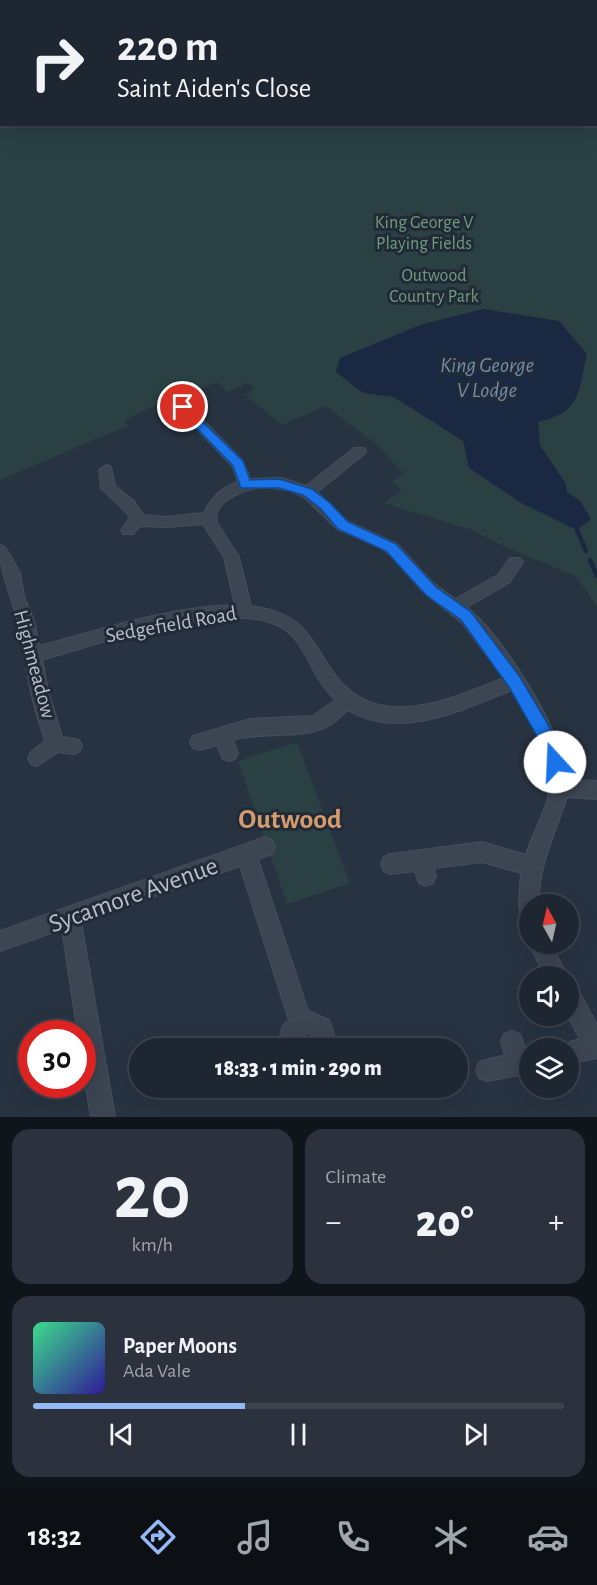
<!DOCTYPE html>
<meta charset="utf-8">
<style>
:root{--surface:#1e2632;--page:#2b323e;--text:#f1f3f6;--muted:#a1a5ac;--line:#3c434d;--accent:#94b8f6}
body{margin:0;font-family:"Alegreya Sans",sans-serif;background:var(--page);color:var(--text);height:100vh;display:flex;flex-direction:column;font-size:22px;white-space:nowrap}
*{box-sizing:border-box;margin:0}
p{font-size:20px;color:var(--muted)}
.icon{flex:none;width:33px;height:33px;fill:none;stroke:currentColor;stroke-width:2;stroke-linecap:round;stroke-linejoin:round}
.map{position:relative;height:1117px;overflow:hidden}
.details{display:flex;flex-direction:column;gap:12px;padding:12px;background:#10151c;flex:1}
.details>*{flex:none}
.top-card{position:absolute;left:0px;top:0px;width:597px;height:126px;box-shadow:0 6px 24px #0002,0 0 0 2px var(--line);background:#1e2632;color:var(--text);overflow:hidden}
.needle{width:39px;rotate:352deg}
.tools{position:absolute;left:519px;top:894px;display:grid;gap:12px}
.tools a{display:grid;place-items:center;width:60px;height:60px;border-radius:50%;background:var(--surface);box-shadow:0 6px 24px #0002,0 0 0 2px var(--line);font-size:30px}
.speed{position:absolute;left:18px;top:1020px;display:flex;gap:12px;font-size:30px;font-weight:700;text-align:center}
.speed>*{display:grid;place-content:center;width:78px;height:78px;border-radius:50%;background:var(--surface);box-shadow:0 6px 24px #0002,0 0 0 2px var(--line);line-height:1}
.speed .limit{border:9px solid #d22;background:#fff;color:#111}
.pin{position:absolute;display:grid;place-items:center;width:51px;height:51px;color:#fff;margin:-26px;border:3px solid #fff;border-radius:50%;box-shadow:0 2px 6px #0007}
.me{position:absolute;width:66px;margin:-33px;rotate:340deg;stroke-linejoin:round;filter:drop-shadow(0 0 4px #0008)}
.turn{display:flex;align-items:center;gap:21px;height:126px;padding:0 18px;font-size:27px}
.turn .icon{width:78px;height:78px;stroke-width:2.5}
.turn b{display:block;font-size:42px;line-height:51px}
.big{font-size:45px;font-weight:800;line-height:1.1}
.details .widget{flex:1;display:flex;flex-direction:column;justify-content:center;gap:9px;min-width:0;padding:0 21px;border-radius:18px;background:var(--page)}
.details .dial{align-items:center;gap:0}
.dial b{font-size:78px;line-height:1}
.song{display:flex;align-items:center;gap:18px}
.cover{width:72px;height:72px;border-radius:9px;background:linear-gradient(135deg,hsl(150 70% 55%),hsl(250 70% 35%))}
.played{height:6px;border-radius:3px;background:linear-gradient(90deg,var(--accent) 40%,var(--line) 40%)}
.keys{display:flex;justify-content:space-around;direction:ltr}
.heat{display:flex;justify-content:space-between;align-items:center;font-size:33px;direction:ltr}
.details .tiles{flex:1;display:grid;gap:12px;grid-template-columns:1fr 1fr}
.widget:last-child{grid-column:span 2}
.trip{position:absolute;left:129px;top:1038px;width:339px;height:60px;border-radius:30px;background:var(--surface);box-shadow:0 6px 24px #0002,0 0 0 2px var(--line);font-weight:800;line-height:60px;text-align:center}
.dock{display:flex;height:96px;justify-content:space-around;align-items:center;background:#0c0f14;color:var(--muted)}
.dock .icon{width:42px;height:42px}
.dock .on{color:var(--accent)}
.dock b{font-size:27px;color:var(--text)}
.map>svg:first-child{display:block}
.green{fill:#2a4043}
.water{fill:#1a2941}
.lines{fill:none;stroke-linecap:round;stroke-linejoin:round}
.stream{stroke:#1a2941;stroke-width:4.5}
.minor-casing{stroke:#464e5b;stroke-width:2}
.minor{fill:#3c4552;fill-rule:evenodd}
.route{fill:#1a73e8;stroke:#114b97;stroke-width:1.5}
.labels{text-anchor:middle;stroke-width:6;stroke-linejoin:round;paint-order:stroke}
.far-park-label{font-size:18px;fill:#719c7c;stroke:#212a37}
.street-label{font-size:21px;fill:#b9c0cc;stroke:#212a37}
.water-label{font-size:22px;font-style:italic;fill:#748aa9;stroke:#212a37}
.near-street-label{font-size:26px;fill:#b9c0cc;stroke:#212a37}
.near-quarter-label{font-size:28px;font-weight:bold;fill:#d49b6c;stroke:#212a37}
</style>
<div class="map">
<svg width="597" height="1117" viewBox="0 0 597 1117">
<rect width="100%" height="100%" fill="#283342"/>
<!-- green -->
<path class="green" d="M0,31L2,124H596L597,44V607L576,576L510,549L472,530L383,503L402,491L392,481L404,474L376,444L326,406L282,425L245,395L254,389L247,383L228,392L217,382L185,396L187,399L174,405L167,399L124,421L129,425L0,480Z
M297,742L350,883L287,904L238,761Z"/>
<!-- water -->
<path class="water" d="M483,309L559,321L587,354C578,393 582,412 538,422L540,445L566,484L567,492L580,501L591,519L577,530L523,504L469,468L463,441L394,397L363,393L336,372L340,358L420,325Z"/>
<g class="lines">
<!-- stream -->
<path class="stream" d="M577,530L586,551
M590,560L597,576"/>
<!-- minor casing -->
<g class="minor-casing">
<path id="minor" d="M168,0H189L164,2Z
M384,0L399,2H385Z
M2,12V17H0V13Z
M183,403L187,404L243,461L250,479L282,478L306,486L354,448H364L366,451L364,454L317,492L347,521L397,544L432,582L455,599L498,575L510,558H520L523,562L509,583L467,607C506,641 561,729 568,780L597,781V799L567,797C555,834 538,865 539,904H530V926L523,923L519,904L521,873L482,862L434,868L436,876L433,883L426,886L419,883L415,871L391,874L384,871L381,864L384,857L391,854L482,842L526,855C532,834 545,814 549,794C556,761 528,717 512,690C462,710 399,741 348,710C341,716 334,724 326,727C300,740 262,731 233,740L238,753L235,759L229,761L223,759L217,745L199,750L193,748L190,742L193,736L250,719L313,716L335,700C329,693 323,686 318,678C308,661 301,641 284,629C236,596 96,644 42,660L48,690L62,737L79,740L82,746L79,752L73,754L58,752L37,766L31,764L28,758L31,752L45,741C40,723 33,705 30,687C26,665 24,643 18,622C11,595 0,575 0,545L5,547L20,573L24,597L34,621L39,646C103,629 168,607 235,605L224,557L203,524L166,527L140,526L133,534H123L121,530L129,519L128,514L101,488L99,470L106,465L111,467L115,486L134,501L143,515L166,517L204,513C211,498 222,487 238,482L232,466L179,410V404ZM267,487L292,491L305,498L337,529L381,548L392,557L421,590L462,623L504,678C446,701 372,735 330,668C306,630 299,613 251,606L239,557L217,523C211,498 250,488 267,487Z
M265,837L272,840L275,847L272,854L258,859L308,1011L329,1020L336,1040L335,1048H313L312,1035L308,1033L303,1037L302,1048H280C280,1038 279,1026 289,1020L240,866L81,922L115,1117H91L82,1062V1034H78L62,929L0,951V931Z
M530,942V944H550L568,976H545L529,944Z
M568,983L576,986L597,1025V1058L568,1064V1048H559L560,1045L580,1039L568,1016Z
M512,1031L520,1034L526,1050H530V1073L487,1081L479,1078L476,1070L479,1062L505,1055L501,1042L504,1034Z"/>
</g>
<!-- minor -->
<use href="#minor" class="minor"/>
</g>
<!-- route -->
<path class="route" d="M183,403L243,461L250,480L279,479L312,489L330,503L348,522L396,544L436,587L471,612L520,677L550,728L563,762L561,768L555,770L549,768L537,736L509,687L461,620L426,595L386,551L338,529L321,509L303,495L279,488H241L233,466L179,410L178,407Z"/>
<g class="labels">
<!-- far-park labels -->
<g class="far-park-label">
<text x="424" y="228">King George V<tspan x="424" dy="21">Playing Fields</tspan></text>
<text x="434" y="281">Outwood<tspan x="434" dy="21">Country Park</tspan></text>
</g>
<!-- street labels -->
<g class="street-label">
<text transform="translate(171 624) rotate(-10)" y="7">Sedgefield Road</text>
<text transform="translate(35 664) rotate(75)" y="7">Highmeadow</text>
</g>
<!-- water labels -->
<g class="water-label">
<text x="487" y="372">King George<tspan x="487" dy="25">V Lodge</tspan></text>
</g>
<!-- near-street labels -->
<g class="near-street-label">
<text transform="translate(133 894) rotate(-20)" y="9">Sycamore Avenue</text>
</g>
<!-- near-quarter labels -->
<g class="near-quarter-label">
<text x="290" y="828">Outwood</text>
</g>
</g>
</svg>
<div class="tools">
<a><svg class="needle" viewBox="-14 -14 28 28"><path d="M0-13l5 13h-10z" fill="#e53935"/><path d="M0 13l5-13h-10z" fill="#a1a5ac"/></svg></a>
<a><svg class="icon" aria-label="sound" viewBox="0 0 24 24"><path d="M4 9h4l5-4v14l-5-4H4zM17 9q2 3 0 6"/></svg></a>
<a><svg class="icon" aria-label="layers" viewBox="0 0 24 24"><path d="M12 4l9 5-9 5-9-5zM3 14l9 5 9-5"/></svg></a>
</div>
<div class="speed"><div class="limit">30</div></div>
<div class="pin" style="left:183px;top:407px;background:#d93025"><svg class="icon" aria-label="arrive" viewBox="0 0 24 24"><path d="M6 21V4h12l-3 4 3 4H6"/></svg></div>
<svg class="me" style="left:555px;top:762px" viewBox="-20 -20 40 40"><circle r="19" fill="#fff"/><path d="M0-13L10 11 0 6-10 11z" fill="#1a73e8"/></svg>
<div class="trip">18:33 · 1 min · 290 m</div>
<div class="top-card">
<div class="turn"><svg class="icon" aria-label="right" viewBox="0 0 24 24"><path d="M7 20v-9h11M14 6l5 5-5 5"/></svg><div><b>220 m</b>Saint Aiden's Close</div></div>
</div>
</div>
<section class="details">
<div class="tiles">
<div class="widget dial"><b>20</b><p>km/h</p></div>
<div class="widget"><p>Climate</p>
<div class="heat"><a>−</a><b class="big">20°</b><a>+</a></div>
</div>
<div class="widget">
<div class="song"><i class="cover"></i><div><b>Paper Moons</b><p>Ada Vale</p></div></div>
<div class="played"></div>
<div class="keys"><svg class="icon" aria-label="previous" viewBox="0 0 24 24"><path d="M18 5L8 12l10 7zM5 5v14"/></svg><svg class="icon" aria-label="pause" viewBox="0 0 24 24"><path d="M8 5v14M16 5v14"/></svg><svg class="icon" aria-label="next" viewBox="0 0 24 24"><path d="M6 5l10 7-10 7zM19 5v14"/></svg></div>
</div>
</div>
</section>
<nav class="dock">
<b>18:32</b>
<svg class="icon on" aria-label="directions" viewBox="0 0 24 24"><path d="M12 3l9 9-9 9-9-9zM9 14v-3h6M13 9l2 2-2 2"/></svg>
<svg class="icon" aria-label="music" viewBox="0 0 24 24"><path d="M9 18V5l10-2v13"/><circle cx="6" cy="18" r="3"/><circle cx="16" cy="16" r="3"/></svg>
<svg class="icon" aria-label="phone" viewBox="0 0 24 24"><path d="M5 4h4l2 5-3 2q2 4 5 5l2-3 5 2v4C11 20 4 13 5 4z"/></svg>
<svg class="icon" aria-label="climate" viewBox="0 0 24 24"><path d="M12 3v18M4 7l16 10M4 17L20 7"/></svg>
<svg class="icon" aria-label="car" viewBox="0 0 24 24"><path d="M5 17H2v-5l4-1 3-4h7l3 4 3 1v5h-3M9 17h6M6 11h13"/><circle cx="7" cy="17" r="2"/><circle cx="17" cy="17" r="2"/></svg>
</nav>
